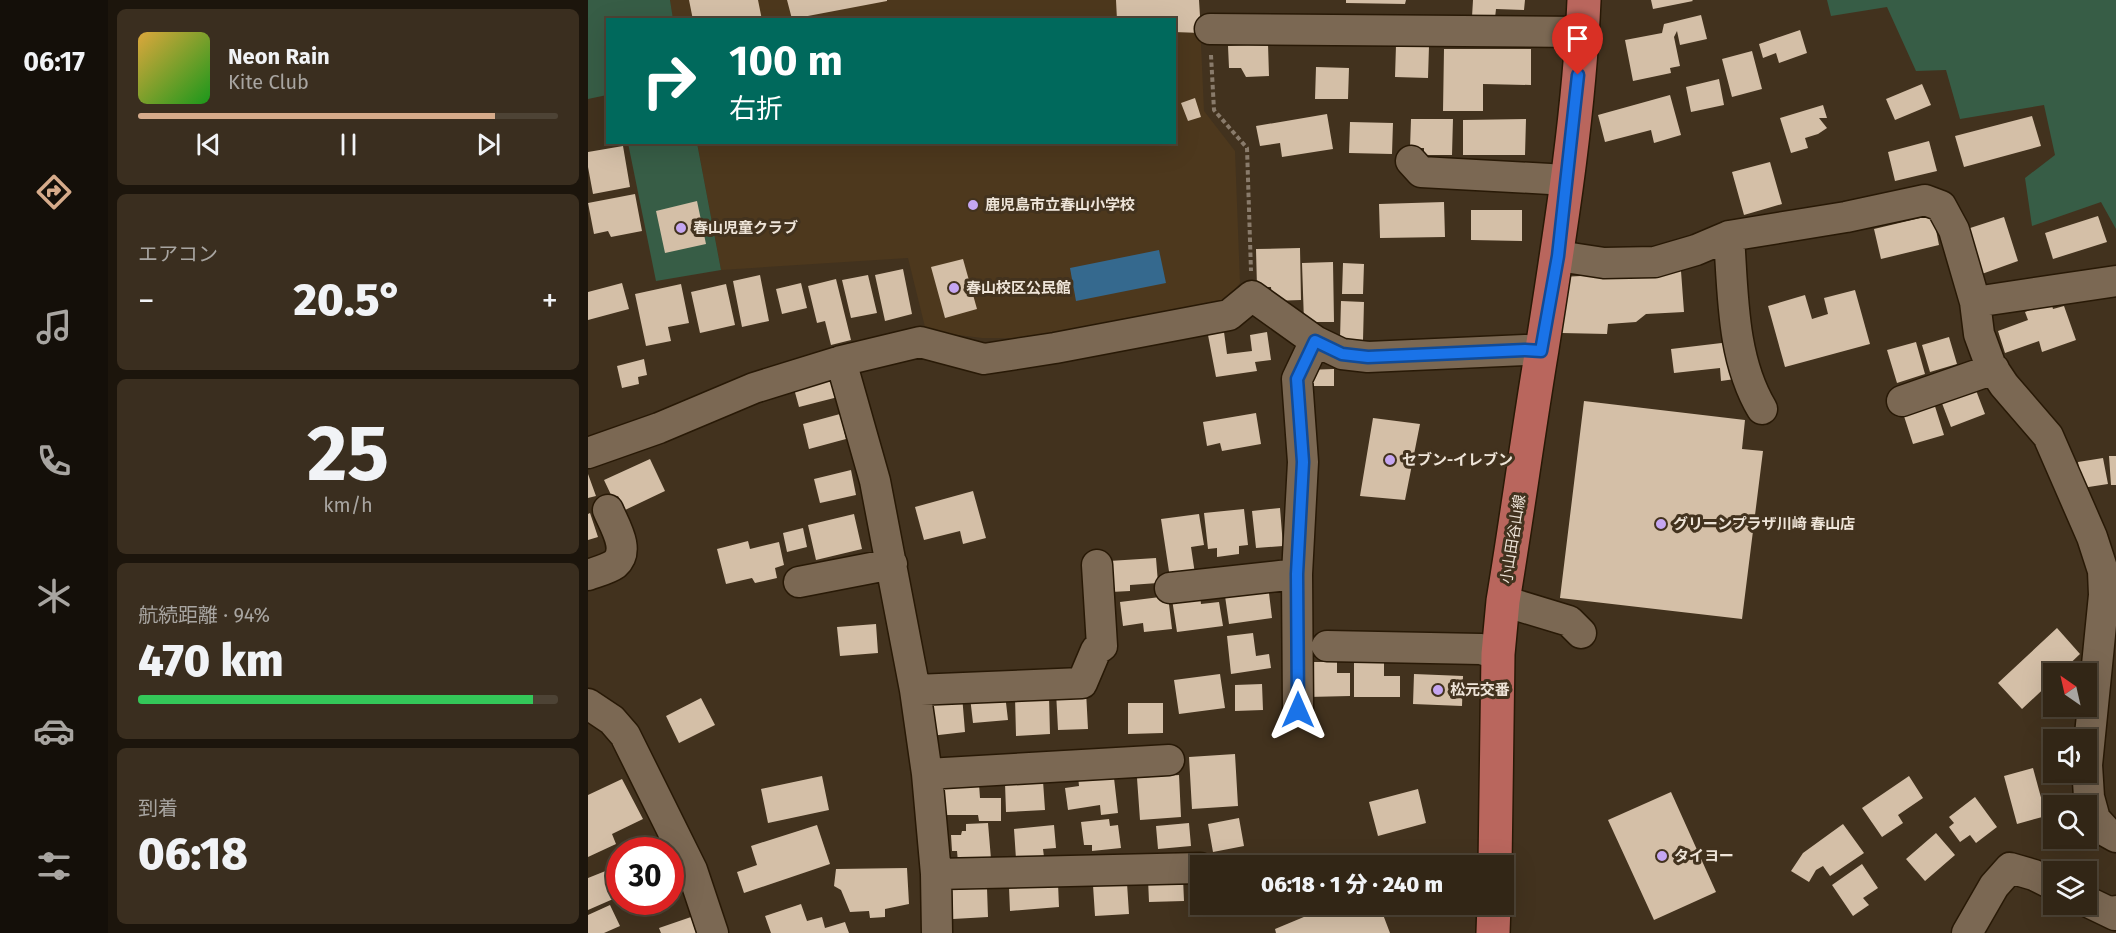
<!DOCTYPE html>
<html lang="ja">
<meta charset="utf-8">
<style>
:root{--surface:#322616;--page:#3a2e1f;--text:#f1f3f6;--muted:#a8a5a1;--line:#4d4335;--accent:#d6ab8b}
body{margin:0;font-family:"Fira Sans","Noto Sans JP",sans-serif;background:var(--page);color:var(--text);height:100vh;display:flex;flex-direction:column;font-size:22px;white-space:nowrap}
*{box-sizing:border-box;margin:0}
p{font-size:20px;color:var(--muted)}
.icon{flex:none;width:33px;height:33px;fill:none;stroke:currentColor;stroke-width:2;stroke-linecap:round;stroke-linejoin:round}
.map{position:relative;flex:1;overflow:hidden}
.drawer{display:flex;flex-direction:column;gap:9px;padding:9px;background:#1c150c;width:480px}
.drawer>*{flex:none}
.banner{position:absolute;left:18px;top:18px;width:570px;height:126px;border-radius:0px;box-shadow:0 6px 24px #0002,0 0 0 2px var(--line);background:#00695c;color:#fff;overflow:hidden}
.needle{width:39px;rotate:326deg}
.buttons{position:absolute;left:1455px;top:663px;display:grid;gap:12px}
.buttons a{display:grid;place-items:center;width:54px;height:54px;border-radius:0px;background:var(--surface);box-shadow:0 6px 24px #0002,0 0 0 2px var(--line);font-size:30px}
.speed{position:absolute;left:18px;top:837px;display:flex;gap:12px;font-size:30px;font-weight:700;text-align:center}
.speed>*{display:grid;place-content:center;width:78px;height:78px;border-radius:50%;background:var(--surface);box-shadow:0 6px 24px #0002,0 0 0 2px var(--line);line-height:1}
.speed .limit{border:9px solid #d22;background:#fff;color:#111}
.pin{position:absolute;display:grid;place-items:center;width:51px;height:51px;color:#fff;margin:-62px -26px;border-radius:50% 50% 50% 0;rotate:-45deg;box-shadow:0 0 6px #0007}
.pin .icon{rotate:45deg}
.me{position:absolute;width:66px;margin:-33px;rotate:0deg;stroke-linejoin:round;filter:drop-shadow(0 0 4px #0008)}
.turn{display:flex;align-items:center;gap:21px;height:126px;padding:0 24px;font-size:27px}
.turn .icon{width:78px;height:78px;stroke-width:2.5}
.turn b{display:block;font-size:42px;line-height:51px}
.big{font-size:45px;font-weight:800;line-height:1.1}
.drawer .card{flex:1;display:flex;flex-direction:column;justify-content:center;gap:9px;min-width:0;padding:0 21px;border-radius:9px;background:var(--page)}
.drawer .dial{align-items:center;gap:0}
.dial b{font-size:78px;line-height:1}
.song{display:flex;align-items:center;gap:18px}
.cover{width:72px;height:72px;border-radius:9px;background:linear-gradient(135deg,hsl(40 70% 55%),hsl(120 70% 35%))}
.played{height:6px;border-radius:3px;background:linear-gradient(90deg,var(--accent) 85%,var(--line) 85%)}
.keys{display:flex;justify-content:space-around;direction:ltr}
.heat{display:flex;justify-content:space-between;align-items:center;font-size:33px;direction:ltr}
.charge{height:9px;border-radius:4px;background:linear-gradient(90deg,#34c759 94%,var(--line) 0)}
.trip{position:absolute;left:602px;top:855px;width:324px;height:60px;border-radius:0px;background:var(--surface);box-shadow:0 6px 24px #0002,0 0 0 2px var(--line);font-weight:800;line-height:60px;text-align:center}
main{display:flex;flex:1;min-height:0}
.tab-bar{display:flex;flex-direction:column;width:108px;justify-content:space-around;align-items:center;background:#140f09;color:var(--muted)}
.tab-bar .icon{width:42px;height:42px}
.tab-bar .selected{color:var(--accent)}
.tab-bar b{font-size:27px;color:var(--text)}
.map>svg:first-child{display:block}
.built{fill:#4d381d}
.green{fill:#375d46}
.water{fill:#35698e}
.building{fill:#d4bfa7}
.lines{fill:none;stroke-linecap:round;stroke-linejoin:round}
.minor-casing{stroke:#281906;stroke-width:33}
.major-casing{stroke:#281906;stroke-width:36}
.path{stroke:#897b6b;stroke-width:4;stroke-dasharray:4.5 3;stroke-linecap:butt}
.minor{stroke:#7b6853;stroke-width:30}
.major{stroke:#b9665d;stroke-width:33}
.route-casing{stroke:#114b97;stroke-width:15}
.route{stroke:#1a73e8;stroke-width:10}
.poi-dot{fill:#c5a6f1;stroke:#42321e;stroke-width:2}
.labels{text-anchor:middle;stroke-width:6;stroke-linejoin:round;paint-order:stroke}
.poi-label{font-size:15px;font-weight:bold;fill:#eee4d8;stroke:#42321e;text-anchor:start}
.street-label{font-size:15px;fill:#eee4d8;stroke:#42321e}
</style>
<main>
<nav class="tab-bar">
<b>06:17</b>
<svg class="icon selected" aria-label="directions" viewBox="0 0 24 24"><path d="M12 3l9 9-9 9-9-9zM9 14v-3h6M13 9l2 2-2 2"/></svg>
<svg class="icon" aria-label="music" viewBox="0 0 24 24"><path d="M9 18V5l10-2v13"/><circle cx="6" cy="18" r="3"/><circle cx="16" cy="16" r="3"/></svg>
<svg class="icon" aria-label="phone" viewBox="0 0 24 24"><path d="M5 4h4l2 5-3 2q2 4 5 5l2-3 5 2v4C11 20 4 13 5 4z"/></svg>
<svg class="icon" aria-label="climate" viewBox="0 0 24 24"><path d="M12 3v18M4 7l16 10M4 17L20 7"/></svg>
<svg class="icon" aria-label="car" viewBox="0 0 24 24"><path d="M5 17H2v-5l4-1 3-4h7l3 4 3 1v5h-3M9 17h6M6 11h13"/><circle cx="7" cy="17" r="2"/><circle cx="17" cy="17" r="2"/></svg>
<svg class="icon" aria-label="filters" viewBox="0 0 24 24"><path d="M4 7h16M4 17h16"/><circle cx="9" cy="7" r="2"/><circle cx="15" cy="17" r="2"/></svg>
</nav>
<section class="drawer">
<div class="card">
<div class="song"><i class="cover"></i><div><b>Neon Rain</b><p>Kite Club</p></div></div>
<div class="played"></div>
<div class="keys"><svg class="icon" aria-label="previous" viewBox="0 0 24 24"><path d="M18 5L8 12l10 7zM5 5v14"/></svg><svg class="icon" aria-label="pause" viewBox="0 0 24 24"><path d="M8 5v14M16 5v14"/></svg><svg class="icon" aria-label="next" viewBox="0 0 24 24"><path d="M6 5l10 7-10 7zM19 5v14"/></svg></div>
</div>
<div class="card"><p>エアコン</p>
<div class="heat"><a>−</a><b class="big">20.5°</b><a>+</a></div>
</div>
<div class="card dial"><b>25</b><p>km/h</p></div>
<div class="card"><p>航続距離 · 94%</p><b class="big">470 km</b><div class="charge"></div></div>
<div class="card"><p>到着</p><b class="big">06:18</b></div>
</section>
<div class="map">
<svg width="1528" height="933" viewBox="0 0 1528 933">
<rect width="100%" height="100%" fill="#42321e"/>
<!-- built -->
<path class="built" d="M82,0H611L616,111L647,151L652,283L634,306L430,338H394L338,331L320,258L133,270L109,143L586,142V20H85Z"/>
<!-- green -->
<path class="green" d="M0,0H82L85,19L20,20L19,95L0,99Z
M1239,0H1528V229L1513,202L1444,226L1437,178L1467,155L1456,105L1372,119L1358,70L1328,71L1299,7L1243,16Z
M40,143H109L133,270L68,281Z"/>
<!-- water -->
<path class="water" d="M571,250L578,283L488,301L482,268Z"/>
<!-- building -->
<path class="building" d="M101,0H170L174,20H105Z
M199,0H299V1L204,19Z
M528,0H611L613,33L586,32V20H529Z
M758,0H818L817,4L758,3Z
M885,0H937L936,10L908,9L907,18L884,17Z
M1063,0H1104L1105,1L1065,9Z
M1113,15L1119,39L1092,45L1089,31L1086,37L1092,66L1082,68L1083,73L1045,81L1037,40L1074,33L1076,24Z
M1212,30L1219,53L1191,63L1188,53L1175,58L1171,44Z
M680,44L681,76L658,77L653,68H641L640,46Z
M808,45L841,46L840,78L807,77Z
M856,49H943V85L895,84V111H855Z
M1164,51L1174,89L1144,97L1134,59Z
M728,67L761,68L760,99H727Z
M1131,79L1136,105L1103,112L1098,87Z
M1334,84L1343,105L1307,120L1298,99Z
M1082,95L1093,135L1066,143L1063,130L1017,142L1010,115Z
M607,98L613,117L600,121L593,103Z
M1235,105L1239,118H1231L1239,128L1230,134L1217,138L1220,148L1203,153L1192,118Z
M739,114L745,149L694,157L692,143L672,146L668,126Z
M1444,116L1453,146L1376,167L1367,136Z
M823,119H865L864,155H836V148H822Z
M938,119L937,155H875V120Z
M762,122L805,123L804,154L761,153Z
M1341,141L1349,171L1307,181L1300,152Z
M35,146L42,187L5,194L0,167V152Z
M1182,162L1194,204L1156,215L1144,172Z
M47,194L54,231L23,237L20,231L6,234L0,203Z
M109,201L118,244L77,253L68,211Z
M856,202L857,237L792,238L791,204Z
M883,210H934V241L883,240Z
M1345,215L1351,245L1293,259L1286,229Z
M1510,216L1519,242L1465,259L1457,233Z
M1416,217L1430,261L1391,275L1376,230Z
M712,248L713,300L684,301L683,287H669L668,249Z
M375,259L389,309L357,318L343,267Z
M745,262L746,322H716L714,263Z
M755,263L776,264L775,294H754Z
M315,269L324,314L297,321L287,275Z
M1093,271L1096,312L1058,314L1048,322L1020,324L1019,334L974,333L973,277Z
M172,275L181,321L154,327L145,281Z
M280,275L289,313L263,318L254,280Z
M248,279L263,340L243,345L237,321L229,323L220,286Z
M34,283L41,309L0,320V292Z
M213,283L219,308L194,314L188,289Z
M93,284L101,323L80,327L83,341L58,346L47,294Z
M138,284L147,325L112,333L103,292Z
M1267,290L1282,344L1197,367L1180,306L1217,295L1224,319L1240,314L1236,298Z
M753,301L776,302L775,340L752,339Z
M1463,302L1465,309L1476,306L1488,340L1454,352L1451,341L1417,353L1410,331L1440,320L1437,312Z
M636,332L639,354L664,351L662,335L679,332L683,360L667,362L669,371L628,377L620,335Z
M1361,337L1369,364L1342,372L1334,345Z
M1142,342L1147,379L1133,381L1132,368L1086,373L1083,349Z
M1328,342L1337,374L1309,383L1299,350Z
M56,359L59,375L50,377L51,384L34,388L29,366Z
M746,369V386H718V370Z
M244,374L250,397L211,407L205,385Z
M1386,385L1397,414L1363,427L1352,398Z
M1345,400L1356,435L1325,444L1314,410Z
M996,401L1157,420L1154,449L1175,451L1154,619L972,598Z
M668,413L673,444L634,451L632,443L619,446L615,422Z
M252,414L258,439L221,449L215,424Z
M785,418L832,424L817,500L772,496Z
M1521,456H1528V485H1523Z
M1515,458L1520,484L1494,488L1490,462Z
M62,459L77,491L37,510L30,496L25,499L16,480Z
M263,470L268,495L232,503L226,479Z
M0,474L8,496L0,498Z
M385,491L398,538L375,544L372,531L336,540L327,507Z
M692,508L695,546L668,548L664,511Z
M656,509L660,545L651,546V554L629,557V548L620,549L616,513Z
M2,513L10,537L0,540V514Z
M266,514L274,549L228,560L220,525Z
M611,514L616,545L603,547L607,574L582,578L573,519Z
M215,528L219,547L199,552L195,533Z
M160,541L162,549L191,542L196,565L187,568L189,578L167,583L164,578L138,584L129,549Z
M568,558L570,583L542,585V591L523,592L521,561Z
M680,585L684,618L641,624L637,596Z
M612,595L613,604L631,602L635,626L589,632L584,599Z
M580,596L584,629L556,632L555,623L535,626L532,602Z
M288,624L290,653L252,656L249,627Z
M1469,628L1492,654L1471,674H1466V679L1434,709L1410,683Z
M665,633L668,656L681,654L683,668L643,674L639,636Z
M766,657H796V676H812V697H766Z
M721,662H749V673H762V696L720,697Z
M632,674L637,708L591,714L586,680Z
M826,674L875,676L874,706L825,704Z
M674,684L675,710L647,711V685Z
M498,691L500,729L470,730L468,692Z
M417,694L420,720L385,723L382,697Z
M374,695L377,732L342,736L344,704Z
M461,696L462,734L428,736L427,697Z
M113,698L127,725L91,743L78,716Z
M540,703H575V733L540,734Z
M647,754L650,806L604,809L601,757Z
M1445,768L1458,816L1429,824L1416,776Z
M515,772L516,780L526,778L530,813L513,815L512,805L480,810L477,788L491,786L490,776Z
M591,775L593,817L552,820L549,778Z
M234,776L241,810L180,823L173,789Z
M1321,776L1335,798L1310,815L1315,823L1294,837L1274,808Z
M34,779L55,819L24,834L28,844L0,857V795Z
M455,781L457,810L418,812L417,783Z
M356,784H391L392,798H413V821H391L390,815H356Z
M830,789L838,823L790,836L781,802Z
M1083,792L1128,892L1066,920L1020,820Z
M1387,797L1409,827L1388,843L1382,835L1372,842L1361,827L1366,823L1361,817Z
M651,818L656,846L625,852L620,824Z
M521,819L522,826L530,825L533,848L504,851V845H496L493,822Z
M400,823L403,859L370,862L369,851H364L363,835H373L374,831H378V824Z
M601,823L603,846L570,849L568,826Z
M1255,824L1276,853L1242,876L1235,866L1228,870L1221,882L1203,871L1215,853Z
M229,825L242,864L156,893L149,872L169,865L163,846Z
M466,825L468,848L455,849L456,857L428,859L426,829Z
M1348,833L1367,855L1337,881L1318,859Z
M61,840L68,850H46Z
M1274,864L1290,888L1275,898L1281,905L1265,916L1244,885Z
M25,868L32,884V896L0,910V878Z
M319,868L321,904L297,909V917L282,918L281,911L262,912L253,890L246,886L248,869Z
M595,878L596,901L561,902L560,879Z
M470,883L471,907L422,911L421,887Z
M539,883L541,914L507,916L505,885Z
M399,888L400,917L365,919L364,890Z
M213,904L219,921L234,917L237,928L257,922L261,933H183L177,916Z
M747,904H791L802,933H688L687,929Z
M22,905L32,926L16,933H0V915Z
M103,917L108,933H73L71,928Z"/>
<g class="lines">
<!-- minor casing -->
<g class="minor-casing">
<path id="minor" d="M622,29L994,32
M823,161L833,172L962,179L979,182
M1141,236C1145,294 1144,359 1174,409
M970,256L1016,263L1067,262L1108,250L1141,236L1258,217L1337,200L1353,206L1366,230L1387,302L1391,334L1402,364L1416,385L1460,436L1504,537L1515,571L1516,595L1499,765L1501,797L1507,819L1519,832L1528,837
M1387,302L1528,281
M253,361L287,481L327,690L339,774L348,874L349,933
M1314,401L1406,369
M0,453L71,428L166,388L253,361L332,342L396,359L467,348L641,315L664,296L727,341L754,354L780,357L937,350L953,351
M0,575C8,572 20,569 27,564C43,550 26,525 20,510
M211,582L304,564
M582,588L709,574
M915,601L981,621L993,633
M739,646L893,649L910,654
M327,690L494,683L508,650L514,646L509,565
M0,704L24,720L37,735L104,870L125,933
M710,710L709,574L715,462L709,379L727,341
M339,774L581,760
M348,874L612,868
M1498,901L1527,915L1528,911
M1379,933L1406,886L1422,868L1446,875L1466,885"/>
</g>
<!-- major casing -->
<g class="major-casing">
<path id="major" d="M907,866L910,654L915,601C929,517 940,433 954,349C972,233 991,117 996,0
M905,933L906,904"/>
</g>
<!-- path -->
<path class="path" d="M623,55L626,110L659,148L663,271"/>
<!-- minor -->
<use href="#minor" class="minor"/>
<!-- major -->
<use href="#major" class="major"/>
</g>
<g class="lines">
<!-- route casing -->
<g class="route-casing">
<path id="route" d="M710,710L709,574L715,462L709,379L727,341L754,354L780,357L937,350L953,351L970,256L990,75"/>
</g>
<!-- route -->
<use href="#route" class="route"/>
</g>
<!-- markers -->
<g class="poi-dot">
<circle cx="385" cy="205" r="6"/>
<circle cx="93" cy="228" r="6"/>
<circle cx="366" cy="288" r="6"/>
<circle cx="802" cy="460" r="6"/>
<circle cx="1073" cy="524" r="6"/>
<circle cx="850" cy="690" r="6"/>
<circle cx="1074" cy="856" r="6"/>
</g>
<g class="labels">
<!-- poi labels -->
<g class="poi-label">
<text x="397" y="210">鹿児島市立春山小学校</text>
<text x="105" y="233">春山児童クラブ</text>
<text x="378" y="293">春山校区公民館</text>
<text x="814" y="465">セブン-イレブン</text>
<text x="1085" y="529">グリーンプラザ川﨑 春山店</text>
<text x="862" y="695">松元交番</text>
<text x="1086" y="861">タイヨー</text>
</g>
<!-- street labels -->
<g class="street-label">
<text transform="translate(925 539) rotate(-81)" y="5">小山田谷山線</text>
</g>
</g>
</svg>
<div class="buttons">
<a><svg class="needle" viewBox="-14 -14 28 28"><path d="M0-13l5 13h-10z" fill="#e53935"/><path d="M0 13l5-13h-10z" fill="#a8a5a1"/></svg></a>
<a><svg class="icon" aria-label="sound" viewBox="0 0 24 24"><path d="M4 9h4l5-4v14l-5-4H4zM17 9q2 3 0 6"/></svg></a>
<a><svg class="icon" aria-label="search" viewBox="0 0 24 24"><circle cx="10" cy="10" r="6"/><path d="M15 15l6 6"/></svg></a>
<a><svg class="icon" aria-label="layers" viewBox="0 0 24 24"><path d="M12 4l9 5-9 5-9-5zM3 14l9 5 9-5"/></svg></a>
</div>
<div class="speed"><div class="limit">30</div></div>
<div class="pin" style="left:990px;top:75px;background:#d93025"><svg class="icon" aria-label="arrive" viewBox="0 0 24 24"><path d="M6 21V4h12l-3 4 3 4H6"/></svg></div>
<svg class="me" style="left:710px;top:710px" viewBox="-20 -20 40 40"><path d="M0-17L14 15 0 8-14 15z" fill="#1a73e8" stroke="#fff" stroke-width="4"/></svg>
<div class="trip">06:18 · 1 分 · 240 m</div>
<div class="banner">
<div class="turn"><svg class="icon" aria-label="right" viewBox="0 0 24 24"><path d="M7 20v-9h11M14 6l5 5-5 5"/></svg><div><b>100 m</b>右折</div></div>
</div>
</div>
</main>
